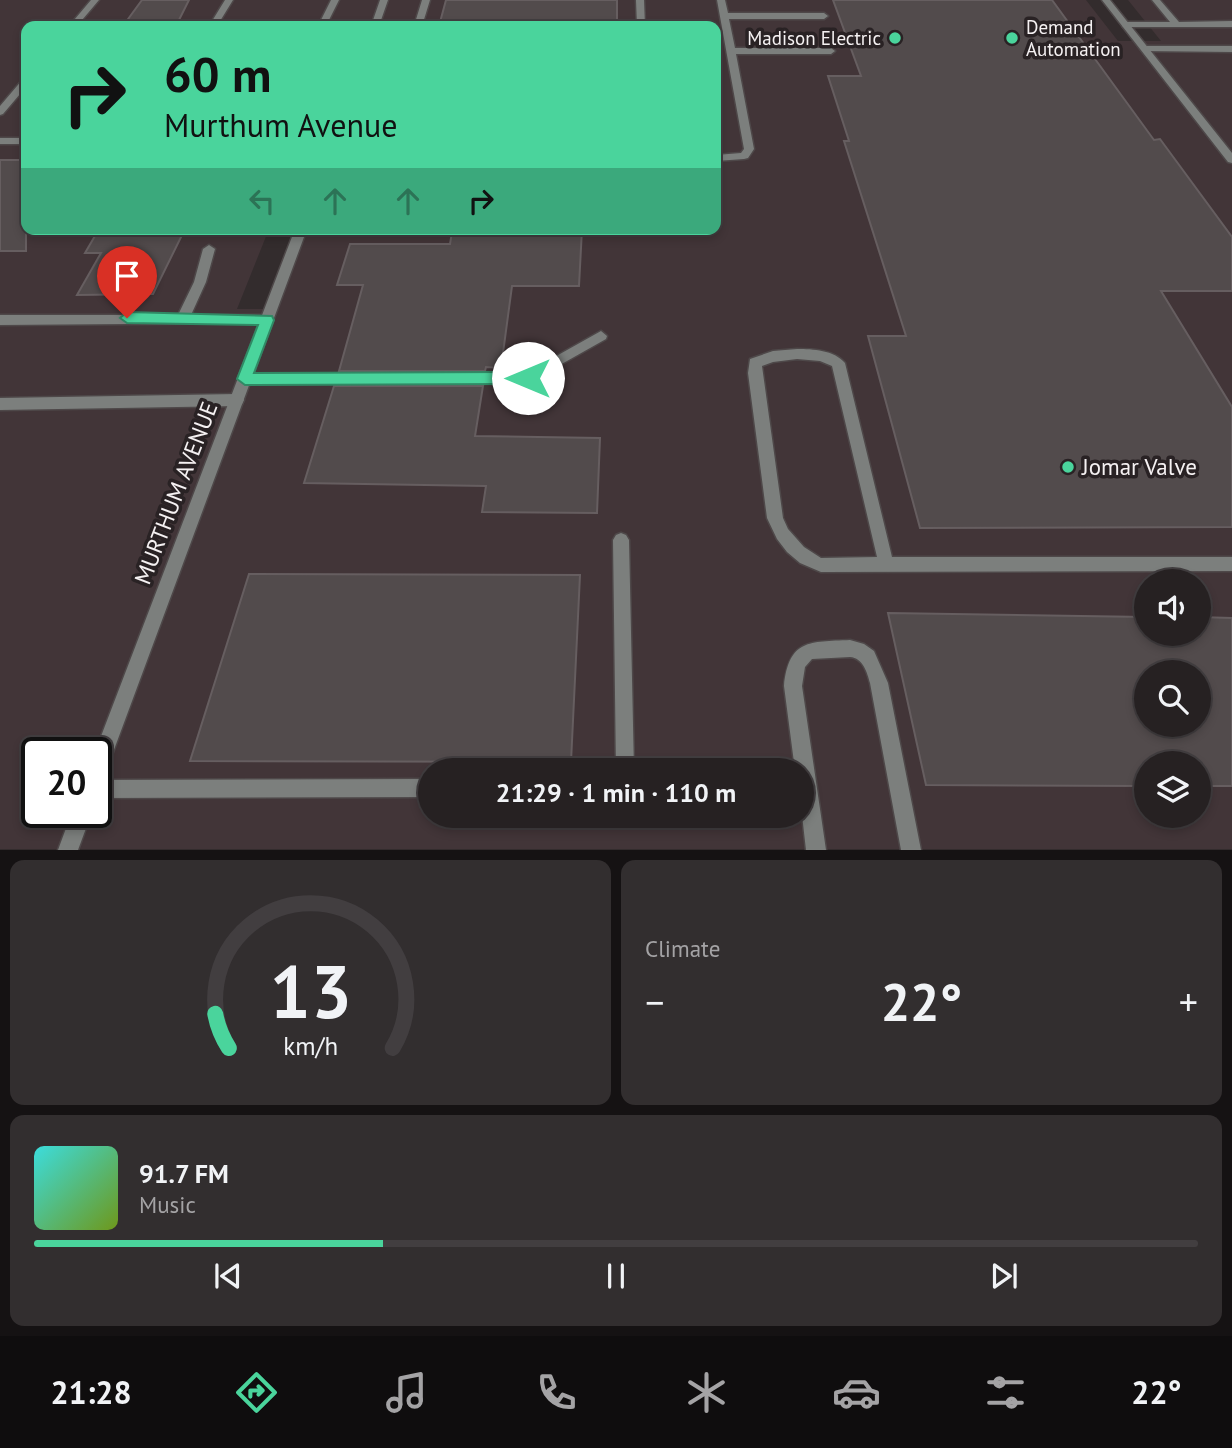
<!DOCTYPE html>
<meta charset="utf-8">
<style>
:root{--surface:#262122;--page:#322e2f;--text:#f1f3f6;--muted:#a4a3a5;--line:#423e40;--accent:#4ad49c}
body{margin:0;font-family:"PT Sans",sans-serif;background:var(--page);color:var(--text);height:100vh;display:flex;flex-direction:column;font-size:26px;white-space:nowrap}
*{box-sizing:border-box;margin:0}
p{font-size:23px;color:var(--muted)}
.icon{flex:none;width:38px;height:38px;fill:none;stroke:currentColor;stroke-width:2;stroke-linecap:round;stroke-linejoin:round}
.map{position:relative;height:850px;overflow:hidden}
.sheet{display:flex;flex-direction:column;gap:10px;padding:10px;background:#151213;flex:1}
.sheet>*{flex:none}
.top-card{position:absolute;left:21px;top:21px;width:700px;height:214px;border-radius:14px;box-shadow:0 4px 10px #0003,0 0 0 2px var(--line);background:#4ad49c;color:#111;overflow:hidden}
.tools{position:absolute;left:1134px;top:569px;display:grid;gap:14px}
.tools a{display:grid;place-items:center;width:77px;height:77px;border-radius:50%;background:var(--surface);box-shadow:0 4px 10px #0003,0 0 0 2px var(--line);font-size:35px}
.speed{position:absolute;left:21px;top:737px;display:flex;gap:14px;font-size:35px;font-weight:700;text-align:center}
.speed>*{display:grid;place-content:center;width:91px;height:91px;border-radius:50%;background:var(--surface);box-shadow:0 4px 10px #0003,0 0 0 2px var(--line);line-height:1}
.speed .limit{border:4px solid #111;border-radius:10px;background:#fff;color:#111}
.pin{position:absolute;display:grid;place-items:center;width:60px;height:60px;color:#fff;margin:-72px -30px;border-radius:50% 50% 50% 0;rotate:-45deg;box-shadow:0 0 7px #0007}
.pin .icon{rotate:45deg}
.me{position:absolute;width:77px;margin:-38px;rotate:270deg;stroke-linejoin:round;filter:drop-shadow(0 0 5px #0008)}
.turn{display:flex;align-items:center;gap:24px;height:147px;padding:0 28px;font-size:32px}
.turn .icon{width:91px;height:91px;stroke-width:2.5}
.turn b{display:block;font-size:49px;line-height:60px}
.lanes{display:flex;align-items:center;height:66px;padding:0 28px;background:#0003;justify-content:center;gap:35px;direction:ltr}
.lanes .off{opacity:.35}
.big{font-size:52px;font-weight:600;line-height:1.1}
.sheet .widget{flex:1;display:flex;flex-direction:column;justify-content:center;gap:10px;min-width:0;padding:0 24px;border-radius:14px;background:var(--page)}
.sheet .dial{align-items:center;gap:0}
.dial svg{height:182px;overflow:visible;fill:none;stroke:var(--line);stroke-width:7;stroke-linecap:round;text-anchor:middle}
.dial text{fill:var(--text);stroke:none}
.song{display:flex;align-items:center;gap:21px}
.cover{width:84px;height:84px;border-radius:10px;background:linear-gradient(135deg,hsl(180 70% 55%),hsl(80 70% 35%))}
.played{height:7px;border-radius:4px;background:linear-gradient(90deg,var(--accent) 30%,var(--line) 30%)}
.keys{display:flex;justify-content:space-around;direction:ltr}
.heat{display:flex;justify-content:space-between;align-items:center;font-size:38px;direction:ltr}
.sheet .tiles{flex:1;display:grid;gap:10px;grid-template-columns:1fr 1fr}
.widget:last-child{grid-column:span 2}
.trip{position:absolute;left:418px;top:758px;width:396px;height:70px;border-radius:35px;background:var(--surface);box-shadow:0 4px 10px #0003,0 0 0 2px var(--line);font-weight:600;line-height:70px;text-align:center}
.tabs{display:flex;height:112px;justify-content:space-around;align-items:center;background:#0f0d0e;color:var(--muted)}
.tabs .icon{width:49px;height:49px}
.tabs .current{color:var(--accent)}
.tabs b{font-size:32px;color:var(--text)}
.map>svg:first-child{display:block}
.built{fill:#423538;fill-rule:evenodd}
.building{fill:#524b4c;stroke:#665e60;stroke-width:2;fill-rule:evenodd}
.lines{fill:none;stroke-linecap:round;stroke-linejoin:round}
.lane-casing{stroke:#4e4849;stroke-width:3}
.street-casing{stroke:#4e4849;stroke-width:3}
.lane{fill:#7c7f7d;fill-rule:evenodd}
.street{fill:#7c7f7d;fill-rule:evenodd}
.route{fill:#4ad49c;stroke:#308a65;stroke-width:2}
.poi-dot{fill:#4ad49c;stroke:#292224;stroke-width:2.5}
.labels{text-anchor:middle;stroke-width:7;stroke-linejoin:round;paint-order:stroke}
.far-poi-label{font-size:19px;fill:#f5f1f2;stroke:#292224;text-anchor:start}
.poi-label{font-size:23px;fill:#f5f1f2;stroke:#292224;text-anchor:start}
.street-label{font-size:23px;fill:#f5f1f2;stroke:#292224}
</style>
<div class="map">
<svg width="1232" height="850" viewBox="0 0 1232 850">
<rect width="100%" height="100%" fill="#332c2d"/>
<!-- built -->
<path class="built" d="M0,0H1086L1118,41H1161L1128,0H1232V849H0ZM26,26H716V229H306L277,309H237L269,229H26ZM1146,581H1199V634H1146ZM1146,672H1199V724H1146ZM37,752H96V812H37ZM1146,763H1199V816H1146ZM430,770H802V816H430Z"/>
<!-- building -->
<path class="building" d="M142,0H189L176,26H123Z
M446,0H617V26H439Z
M833,0H1052L1154,140L1160,139L1232,237V291H1161L1232,407V527L920,528L868,336H906L844,141H849L828,76H861Z
M0,160H26V251H0Z
M99,229H185L153,294L77,295L101,253H85Z
M505,229H582L579,286H512L501,368L486,367L485,371H339L363,285H337L350,244H450L452,232H505Z
M334,386H483L475,436L600,438L597,513L482,512L486,486L304,483Z
M249,574L580,575L571,762L190,761Z
M888,613L1146,617V634H1199V617L1232,618V786H1199V763H1146V786L926,785ZM1146,672H1199V724H1146Z"/>
<g class="lines">
<!-- lane casing -->
<g class="lane-casing">
<path id="lane" d="M91,0H99L77,26H69Z
M225,0H233L217,26H209Z
M331,0H339L326,26H318Z
M422,0H430L422,26H414Z
M636,0H644L645,26H637Z
M717,0H725L728,13H824L828,16L824,19H729L735,48H831L835,51L831,54H736L754,149L748,158L744,159L716,161V155L741,153L744,149Z
M1152,0H1160L1179,22L1232,21V27H1123L1122,25L1126,22H1170Z
M1145,46H1232V52L1142,51V47Z
M26,78V87L3,114L0,115V106L23,79Z
M0,138H26V144H0Z
M209,245L215,249L206,282L191,315H267L271,317L273,320L271,323L0,325V315H178L194,282L203,249Z
M601,331L607,336L606,339L528,383L245,384L238,379L245,374L526,373Z
M797,349C813,349 834,350 845,363L892,557H1232V571L821,572L800,563L787,552L777,539L767,518L748,373L750,359L773,351ZM797,359L820,361L832,366L877,557L821,558L804,547L788,529L783,518L762,366L773,362Z
M237,394L242,396L244,400L242,404L237,406L0,410V398Z
M621,533L626,535L629,540L634,770H616L613,540L616,535Z
M850,640L864,644L874,651L888,683L921,850H901L870,683C867,672 863,658 850,657L812,659L805,667L802,686L826,850H806L802,815V770H795L784,686C789,639 809,642 850,640Z
M430,779V797L96,798V780Z"/>
</g>
<!-- street casing -->
<g class="street-casing">
<path id="street" d="M380,0H388L379,26H371Z
M1102,0H1110L1232,153V163L1228,162Z
M295,229H307L105,774L103,781L96,783L95,752Z
M72,812H92L78,850H58Z"/>
</g>
<!-- lane -->
<use href="#lane" class="lane"/>
<!-- street -->
<use href="#street" class="street"/>
</g>
<!-- route -->
<path class="route" d="M127,312L272,316L274,320L254,373L528,372L536,378L528,384L245,385L237,379L258,325L127,323L120,318Z"/>
<!-- markers -->
<g class="poi-dot">
<circle cx="895" cy="38" r="7"/>
<circle cx="1012" cy="38" r="7"/>
<circle cx="1068" cy="467" r="7"/>
</g>
<g class="labels">
<!-- far-poi labels -->
<g class="far-poi-label">
<text x="1026" y="34">Demand<tspan x="1026" dy="22">Automation</tspan></text>
<text x="881" y="45" text-anchor="end">Madison Electric</text>
</g>
<!-- poi labels -->
<g class="poi-label">
<text x="1082" y="475">Jomar Valve</text>
</g>
<!-- street labels -->
<g class="street-label">
<text transform="translate(176 493) rotate(-69)" y="8">MURTHUM AVENUE</text>
</g>
</g>
</svg>
<div class="tools">
<a><svg class="icon" aria-label="sound" viewBox="0 0 24 24"><path d="M4 9h4l5-4v14l-5-4H4zM17 9q2 3 0 6"/></svg></a>
<a><svg class="icon" aria-label="search" viewBox="0 0 24 24"><circle cx="10" cy="10" r="6"/><path d="M15 15l6 6"/></svg></a>
<a><svg class="icon" aria-label="layers" viewBox="0 0 24 24"><path d="M12 4l9 5-9 5-9-5zM3 14l9 5 9-5"/></svg></a>
</div>
<div class="speed"><div class="limit">20</div></div>
<div class="pin" style="left:127px;top:318px;background:#d93025"><svg class="icon" aria-label="arrive" viewBox="0 0 24 24"><path d="M6 21V4h12l-3 4 3 4H6"/></svg></div>
<svg class="me" style="left:528px;top:378px" viewBox="-20 -20 40 40"><circle r="19" fill="#fff"/><path d="M0-13L10 11 0 6-10 11z" fill="#4ad49c"/></svg>
<div class="trip">21:29 · 1 min · 110 m</div>
<div class="top-card">
<div class="turn"><svg class="icon" aria-label="right" viewBox="0 0 24 24"><path d="M7 20v-9h11M14 6l5 5-5 5"/></svg><div><b>60 m</b>Murthum Avenue</div></div>
<div class="lanes"><svg class="icon off" aria-label="left" viewBox="0 0 24 24"><path d="M17 20v-9H6M10 6l-5 5 5 5"/></svg><svg class="icon off" aria-label="ahead" viewBox="0 0 24 24"><path d="M12 20V5M6 11l6-6 6 6"/></svg><svg class="icon off" aria-label="ahead" viewBox="0 0 24 24"><path d="M12 20V5M6 11l6-6 6 6"/></svg><svg class="icon" aria-label="right" viewBox="0 0 24 24"><path d="M7 20v-9h11M14 6l5 5-5 5"/></svg></div>
</div>
</div>
<section class="sheet">
<div class="tiles">
<div class="widget dial"><svg viewBox="0 0 100 80">
<path d="M14 69A42 42 0 1 1 86 69"/>
<path d="M14 69A42 42 0 0 1 8 54" stroke="#4ad49c"/>
<text x="50" y="56" font-size="32" font-weight="700">13</text>
<text x="50" y="72" font-size="11">km/h</text>
</svg></div>
<div class="widget"><p>Climate</p>
<div class="heat"><a>−</a><b class="big">22°</b><a>+</a></div>
</div>
<div class="widget">
<div class="song"><i class="cover"></i><div><b>91.7 FM</b><p>Music</p></div></div>
<div class="played"></div>
<div class="keys"><svg class="icon" aria-label="previous" viewBox="0 0 24 24"><path d="M18 5L8 12l10 7zM5 5v14"/></svg><svg class="icon" aria-label="pause" viewBox="0 0 24 24"><path d="M8 5v14M16 5v14"/></svg><svg class="icon" aria-label="next" viewBox="0 0 24 24"><path d="M6 5l10 7-10 7zM19 5v14"/></svg></div>
</div>
</div>
</section>
<nav class="tabs">
<b>21:28</b>
<svg class="icon current" aria-label="directions" viewBox="0 0 24 24"><path d="M12 3l9 9-9 9-9-9zM9 14v-3h6M13 9l2 2-2 2"/></svg>
<svg class="icon" aria-label="music" viewBox="0 0 24 24"><path d="M9 18V5l10-2v13"/><circle cx="6" cy="18" r="3"/><circle cx="16" cy="16" r="3"/></svg>
<svg class="icon" aria-label="phone" viewBox="0 0 24 24"><path d="M5 4h4l2 5-3 2q2 4 5 5l2-3 5 2v4C11 20 4 13 5 4z"/></svg>
<svg class="icon" aria-label="climate" viewBox="0 0 24 24"><path d="M12 3v18M4 7l16 10M4 17L20 7"/></svg>
<svg class="icon" aria-label="car" viewBox="0 0 24 24"><path d="M5 17H2v-5l4-1 3-4h7l3 4 3 1v5h-3M9 17h6M6 11h13"/><circle cx="7" cy="17" r="2"/><circle cx="17" cy="17" r="2"/></svg>
<svg class="icon" aria-label="filters" viewBox="0 0 24 24"><path d="M4 7h16M4 17h16"/><circle cx="9" cy="7" r="2"/><circle cx="15" cy="17" r="2"/></svg>
<b>22°</b>
</nav>
